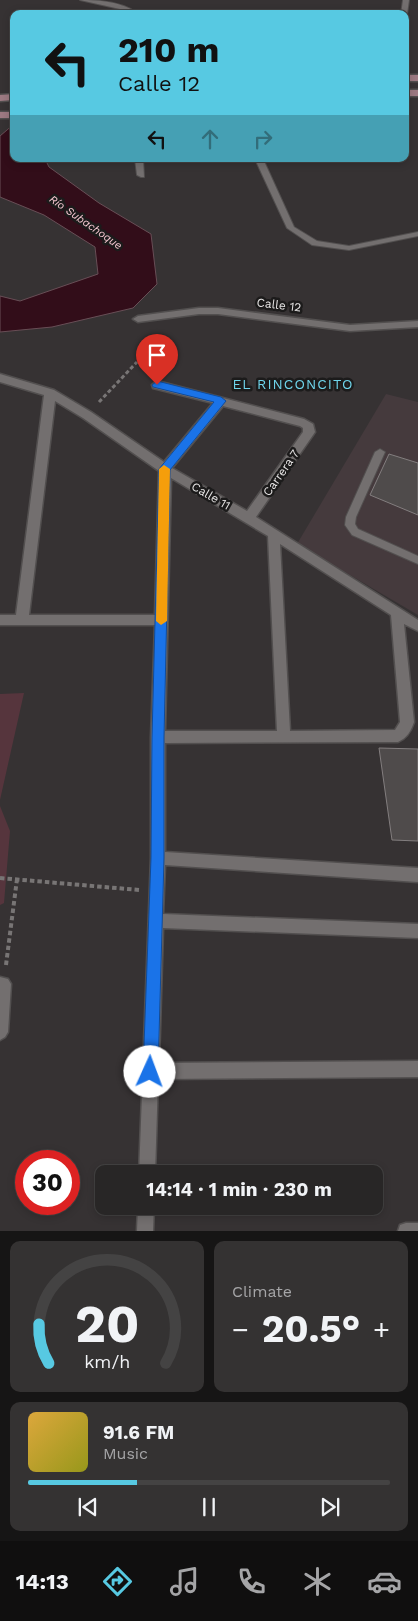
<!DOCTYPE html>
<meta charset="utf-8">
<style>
:root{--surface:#282626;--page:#343232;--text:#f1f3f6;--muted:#a5a5a7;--line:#444343;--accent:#57c9e2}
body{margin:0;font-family:"Work Sans",sans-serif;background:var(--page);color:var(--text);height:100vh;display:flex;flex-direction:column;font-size:19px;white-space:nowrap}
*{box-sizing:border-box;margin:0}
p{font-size:16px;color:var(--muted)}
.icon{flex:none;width:28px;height:28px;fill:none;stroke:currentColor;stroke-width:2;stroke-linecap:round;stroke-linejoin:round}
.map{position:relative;height:1231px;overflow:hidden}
.side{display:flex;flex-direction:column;gap:10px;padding:10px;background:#161515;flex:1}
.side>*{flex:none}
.banner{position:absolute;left:10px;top:10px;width:399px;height:152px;border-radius:10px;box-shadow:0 2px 8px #0003,0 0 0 1px var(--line);background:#57c9e2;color:#111;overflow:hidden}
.speed{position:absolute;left:15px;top:1150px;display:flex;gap:10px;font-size:25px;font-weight:700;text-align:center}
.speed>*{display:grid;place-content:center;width:65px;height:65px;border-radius:50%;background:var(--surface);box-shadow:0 2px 8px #0003,0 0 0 1px var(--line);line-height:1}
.speed .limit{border:8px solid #d22;background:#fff;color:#111}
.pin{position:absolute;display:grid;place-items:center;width:42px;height:42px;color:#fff;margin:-51px -21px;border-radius:50% 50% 50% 0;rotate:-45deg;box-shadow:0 0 5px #0007}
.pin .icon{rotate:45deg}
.me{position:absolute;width:55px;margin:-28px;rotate:2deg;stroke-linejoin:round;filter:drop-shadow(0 0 4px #0008)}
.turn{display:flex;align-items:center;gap:18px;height:105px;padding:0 25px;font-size:22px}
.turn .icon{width:65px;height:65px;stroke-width:2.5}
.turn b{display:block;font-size:35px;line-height:42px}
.lanes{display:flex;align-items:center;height:48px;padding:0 25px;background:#0003;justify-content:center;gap:25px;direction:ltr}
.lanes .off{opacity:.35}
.big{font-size:38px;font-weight:700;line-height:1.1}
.side .widget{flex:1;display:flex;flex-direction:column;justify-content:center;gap:8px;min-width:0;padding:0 18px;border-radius:10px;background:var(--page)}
.side .dial{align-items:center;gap:0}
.dial svg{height:130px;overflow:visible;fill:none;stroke:var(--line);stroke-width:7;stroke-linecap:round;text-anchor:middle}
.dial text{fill:var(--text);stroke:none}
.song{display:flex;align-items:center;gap:15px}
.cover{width:60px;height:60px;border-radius:8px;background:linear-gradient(135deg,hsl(40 70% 55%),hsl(60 70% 35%))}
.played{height:5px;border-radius:2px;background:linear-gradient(90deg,var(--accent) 30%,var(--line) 30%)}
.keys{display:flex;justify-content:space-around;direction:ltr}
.heat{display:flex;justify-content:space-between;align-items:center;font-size:28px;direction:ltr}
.side .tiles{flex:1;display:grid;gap:10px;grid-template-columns:1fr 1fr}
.widget:last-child{grid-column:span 2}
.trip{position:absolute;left:95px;top:1165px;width:288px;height:50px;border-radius:10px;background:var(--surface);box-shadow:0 2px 8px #0003,0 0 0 1px var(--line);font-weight:700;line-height:50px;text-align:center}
.menu{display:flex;height:80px;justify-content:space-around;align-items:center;background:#100f0f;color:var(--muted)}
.menu .icon{width:35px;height:35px}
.menu .selected{color:var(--accent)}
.menu b{font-size:22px;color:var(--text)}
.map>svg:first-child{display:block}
.built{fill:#453a3d}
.green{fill:#56353d}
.water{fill:#320d19;stroke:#684e56}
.building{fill:#4f4b4b;stroke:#837e7f}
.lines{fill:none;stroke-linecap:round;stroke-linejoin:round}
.lane-casing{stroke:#524f4f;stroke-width:2}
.street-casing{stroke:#524f4f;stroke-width:3}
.secondary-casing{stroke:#524f4f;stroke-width:3}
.path-far1{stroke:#787575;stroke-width:3;stroke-dasharray:4 2.5;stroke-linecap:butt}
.path{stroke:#787575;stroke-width:4;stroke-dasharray:4.5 3;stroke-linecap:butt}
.lane{fill:#736f6f;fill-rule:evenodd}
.street{fill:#736f6f;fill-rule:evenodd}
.secondary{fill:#9d7a82;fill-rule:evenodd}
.route{fill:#1a73e8;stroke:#114b97}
.slow{fill:#f59e0b}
.labels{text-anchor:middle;stroke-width:5;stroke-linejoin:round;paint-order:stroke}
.far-water-label{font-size:11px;font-style:italic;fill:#facbd5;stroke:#1c1b1b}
.street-label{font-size:12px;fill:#e6e4e4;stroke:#1c1b1b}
.neighbourhood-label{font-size:14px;letter-spacing:1px;fill:#6fd5ec;stroke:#1c1b1b}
</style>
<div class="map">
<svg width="418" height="1231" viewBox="0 0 418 1231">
<rect width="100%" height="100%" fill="#363233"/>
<!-- built -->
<path class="built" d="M386,394L418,402V615L297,544Z"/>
<!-- green -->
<path class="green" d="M24,693L0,800V694Z
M0,806L10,831L4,903L0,905Z"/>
<!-- water -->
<path class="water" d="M14,124V159H45L49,167L99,203L151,234L157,284L133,308L52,327L0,332V296L20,301L98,274L95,247L44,215L0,197V136Z"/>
<!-- building -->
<path class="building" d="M389,454L418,463V515L370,495Z
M379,748L418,749V841L392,840Z"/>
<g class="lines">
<!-- lane casing -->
<g class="lane-casing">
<path id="lane" d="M80,0C100,0 123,2 139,14H130L120,9Z
M403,0H409L407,14L405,16V14H401Z
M135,159H143L144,177H141L137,175Z
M255,159H263L294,227L317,241L349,246L418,232V236L349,250L312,245L287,228Z
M380,449L385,452L356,517L355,524L358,529L418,556V564L352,535L345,525L346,517L375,452Z"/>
</g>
<!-- street casing -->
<g class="street-casing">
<path id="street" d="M199,308H218L350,325L418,321V327L350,331L218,314H199L138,322L133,319L138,316Z
M0,374L54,390L91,412L164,462L213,403L153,388L152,385L157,381L304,419L313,424L315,432L313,435L256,517L418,620V631L404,624L414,722C411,731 407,738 398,742L165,743V852L418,868V882L165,865L163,914L418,924V938L163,928L159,1063L418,1061V1077L158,1079L155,1174H139L151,858V737L155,625H0V615H16L44,395L0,382ZM55,401L83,418L159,471L155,615H29ZM223,406L300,426L303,428V432L247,511L172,468ZM171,478L268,536L277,731H165ZM280,544L391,615L400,722L395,730L290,731Z
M0,977L8,979L11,984L8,1032L5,1037L0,1040Z
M138,1206H154L153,1231H137Z
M406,1223H418V1231H398L400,1225Z"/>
</g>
<!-- secondary casing -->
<g class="secondary-casing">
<path id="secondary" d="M405,75H418V81H405Z
M405,90H418V96H405Z
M14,94V100L0,101V95Z
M0,112H14V118H0Z"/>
</g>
<!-- path-far1 -->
<path class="path-far1" d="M99,402L137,362"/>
<!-- path -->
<path class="path" d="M0,878L139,890
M6,965L17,879"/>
<!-- lane -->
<use href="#lane" class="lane"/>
<!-- street -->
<use href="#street" class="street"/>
<!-- secondary -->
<use href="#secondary" class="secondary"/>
</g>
<!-- route -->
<path class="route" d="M157,381L221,397L226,401L170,470L164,737V858L158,1072L155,1077L150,1079L145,1077L143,1072L151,858L152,737L159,469L214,402L153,387L152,385Z"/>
<!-- slow -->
<path class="slow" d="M164,465L170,469L167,621L161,625L156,621L159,469Z"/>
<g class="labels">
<!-- far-water labels -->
<g class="far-water-label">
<text transform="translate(86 222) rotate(35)" y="4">Río Subachoque</text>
</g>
<!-- street labels -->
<g class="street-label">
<text transform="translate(279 305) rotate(7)" y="4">Calle 12</text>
<text transform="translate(281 473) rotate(-55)" y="4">Carrera 7</text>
<text transform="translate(211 496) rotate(30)" y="4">Calle 11</text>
</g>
<!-- neighbourhood labels -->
<g class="neighbourhood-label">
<text x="293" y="389">EL RINCONCITO</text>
</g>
</g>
</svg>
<div class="speed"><div class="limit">30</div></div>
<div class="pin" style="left:157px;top:385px;background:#d93025"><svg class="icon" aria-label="arrive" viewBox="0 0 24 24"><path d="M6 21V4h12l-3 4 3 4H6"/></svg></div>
<svg class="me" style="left:150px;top:1072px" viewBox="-20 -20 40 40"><circle r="19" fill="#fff"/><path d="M0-13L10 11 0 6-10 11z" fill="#1a73e8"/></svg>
<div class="trip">14:14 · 1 min · 230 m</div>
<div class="banner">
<div class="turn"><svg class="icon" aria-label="left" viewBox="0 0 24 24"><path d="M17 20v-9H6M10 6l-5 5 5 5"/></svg><div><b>210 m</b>Calle 12</div></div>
<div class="lanes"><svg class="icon" aria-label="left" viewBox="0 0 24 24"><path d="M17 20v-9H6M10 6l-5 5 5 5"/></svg><svg class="icon off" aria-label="ahead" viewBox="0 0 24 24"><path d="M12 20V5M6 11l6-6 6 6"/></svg><svg class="icon off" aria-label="right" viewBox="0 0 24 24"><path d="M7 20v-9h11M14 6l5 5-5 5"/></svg></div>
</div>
</div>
<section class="side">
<div class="tiles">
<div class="widget dial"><svg viewBox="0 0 100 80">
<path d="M14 69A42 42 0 1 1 86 69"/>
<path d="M14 69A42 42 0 0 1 8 45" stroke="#57c9e2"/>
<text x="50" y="56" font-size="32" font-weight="700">20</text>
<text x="50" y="72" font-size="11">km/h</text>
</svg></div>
<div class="widget"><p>Climate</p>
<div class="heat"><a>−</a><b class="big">20.5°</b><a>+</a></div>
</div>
<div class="widget">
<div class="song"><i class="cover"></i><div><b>91.6 FM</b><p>Music</p></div></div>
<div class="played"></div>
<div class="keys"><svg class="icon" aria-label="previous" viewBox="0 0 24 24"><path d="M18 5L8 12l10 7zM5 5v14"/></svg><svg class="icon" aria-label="pause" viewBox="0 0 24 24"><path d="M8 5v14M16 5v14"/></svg><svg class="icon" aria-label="next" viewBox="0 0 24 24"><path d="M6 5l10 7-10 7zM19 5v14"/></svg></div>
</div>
</div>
</section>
<nav class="menu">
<b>14:13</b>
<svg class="icon selected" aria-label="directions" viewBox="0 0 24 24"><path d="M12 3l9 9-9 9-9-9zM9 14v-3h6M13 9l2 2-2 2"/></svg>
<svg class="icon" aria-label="music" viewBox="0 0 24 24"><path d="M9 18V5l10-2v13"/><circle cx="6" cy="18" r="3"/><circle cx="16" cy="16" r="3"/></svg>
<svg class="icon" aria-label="phone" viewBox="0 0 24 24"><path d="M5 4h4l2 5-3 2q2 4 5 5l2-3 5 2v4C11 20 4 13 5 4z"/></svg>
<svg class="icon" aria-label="climate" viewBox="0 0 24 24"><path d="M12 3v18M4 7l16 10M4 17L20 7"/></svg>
<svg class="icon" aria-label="car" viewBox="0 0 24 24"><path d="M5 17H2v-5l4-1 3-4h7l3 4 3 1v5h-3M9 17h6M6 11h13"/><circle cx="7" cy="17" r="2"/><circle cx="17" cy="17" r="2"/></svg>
</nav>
